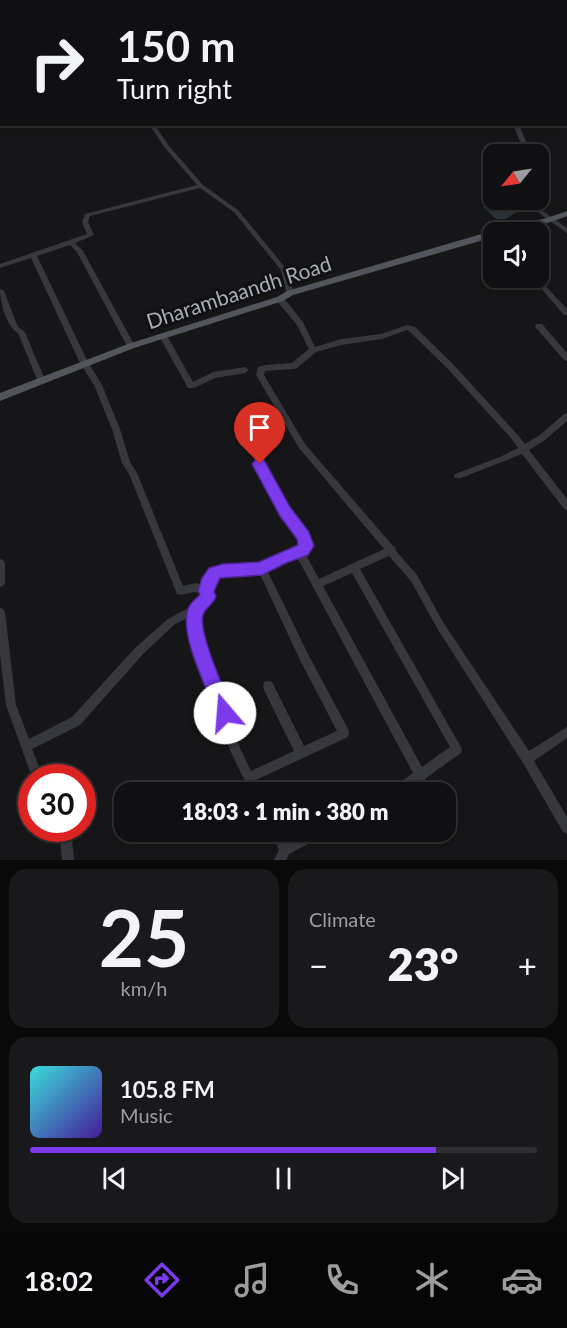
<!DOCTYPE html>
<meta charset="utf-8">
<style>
:root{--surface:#101012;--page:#19191b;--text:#f1f3f6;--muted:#9c9d9f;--line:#303032;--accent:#7c3aed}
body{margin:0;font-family:Lato,sans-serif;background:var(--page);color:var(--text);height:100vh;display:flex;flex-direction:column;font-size:22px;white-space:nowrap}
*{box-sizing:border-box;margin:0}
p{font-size:20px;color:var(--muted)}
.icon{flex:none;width:33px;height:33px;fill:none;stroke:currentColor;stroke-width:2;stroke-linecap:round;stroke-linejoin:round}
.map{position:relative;height:860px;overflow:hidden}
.panel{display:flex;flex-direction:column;gap:9px;padding:9px;background:#09090a;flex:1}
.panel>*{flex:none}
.hud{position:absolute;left:0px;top:0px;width:567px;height:126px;box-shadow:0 3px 9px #0003,0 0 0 2px var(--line);background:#101012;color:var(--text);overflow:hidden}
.needle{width:39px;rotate:240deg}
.controls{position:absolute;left:483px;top:144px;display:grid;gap:12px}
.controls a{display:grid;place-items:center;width:66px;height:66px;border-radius:12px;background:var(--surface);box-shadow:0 3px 9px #0003,0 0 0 2px var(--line);font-size:30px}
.speed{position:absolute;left:18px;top:764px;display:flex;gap:12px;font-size:30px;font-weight:700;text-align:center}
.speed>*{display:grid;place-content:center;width:78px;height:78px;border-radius:50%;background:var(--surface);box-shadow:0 3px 9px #0003,0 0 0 2px var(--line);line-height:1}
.speed .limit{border:9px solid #d22;background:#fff;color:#111}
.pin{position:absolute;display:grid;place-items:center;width:51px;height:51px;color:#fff;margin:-62px -26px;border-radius:50% 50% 50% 0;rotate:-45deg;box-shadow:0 0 6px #0007}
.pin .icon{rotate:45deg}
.me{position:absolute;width:66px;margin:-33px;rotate:342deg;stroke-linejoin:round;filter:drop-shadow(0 0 4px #0008)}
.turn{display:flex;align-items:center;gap:21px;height:126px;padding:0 18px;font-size:27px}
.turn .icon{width:78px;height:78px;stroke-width:2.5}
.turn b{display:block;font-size:42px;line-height:51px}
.big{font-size:45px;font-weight:800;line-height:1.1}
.panel .widget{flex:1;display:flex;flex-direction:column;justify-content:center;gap:9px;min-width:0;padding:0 21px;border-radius:18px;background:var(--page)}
.panel .dial{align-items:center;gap:0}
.dial b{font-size:78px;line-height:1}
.song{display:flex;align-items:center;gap:18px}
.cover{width:72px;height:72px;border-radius:9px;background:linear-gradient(135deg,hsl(180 70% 55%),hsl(260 70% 35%))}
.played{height:6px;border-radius:3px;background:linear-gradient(90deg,var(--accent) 80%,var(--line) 80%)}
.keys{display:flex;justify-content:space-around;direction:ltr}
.heat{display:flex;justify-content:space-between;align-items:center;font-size:33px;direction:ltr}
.panel .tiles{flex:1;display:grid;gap:9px;grid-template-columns:1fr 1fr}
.widget:last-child{grid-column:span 2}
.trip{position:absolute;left:114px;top:782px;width:342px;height:60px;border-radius:18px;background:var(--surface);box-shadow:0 3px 9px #0003,0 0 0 2px var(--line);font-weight:800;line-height:60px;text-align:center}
.dock{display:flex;height:96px;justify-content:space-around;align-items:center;background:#060607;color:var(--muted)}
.dock .icon{width:42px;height:42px}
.dock .on{color:var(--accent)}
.dock b{font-size:27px;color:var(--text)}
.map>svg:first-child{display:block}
.water{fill:#2c353c}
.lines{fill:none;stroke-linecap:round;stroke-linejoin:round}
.minor{fill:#37383d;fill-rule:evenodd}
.major{fill:#53555c;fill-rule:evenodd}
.route{fill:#7c3aed;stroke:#51269a;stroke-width:1.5}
.labels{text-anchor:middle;stroke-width:6;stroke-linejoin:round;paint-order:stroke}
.street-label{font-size:21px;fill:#a8adb8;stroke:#111113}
</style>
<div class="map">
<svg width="567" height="860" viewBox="0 0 567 860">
<rect width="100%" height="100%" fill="#161618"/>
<!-- water -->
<path class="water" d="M504,200L519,211L505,219H496L483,207Z"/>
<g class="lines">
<!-- minor -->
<path class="minor" d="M37,0H41L42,2H37Z
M149,124H154L169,146L203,185L238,210L275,255L287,270L294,293L290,295H287L281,270L234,212L200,188L90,216L88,222L94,235L75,243L83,251L135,346L134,348H128L77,252L70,245L37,256L88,362L102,385L120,429L130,462L137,473L183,586L196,583L204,586L212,569L215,568L261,564L278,554L300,548L302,543C281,514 262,483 251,449L252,447H258L259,449L264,464L288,509L312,542L306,555L319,579L384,549L299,448L256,375L258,367L265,365L292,363L309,349L297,325L277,301L276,299L277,297H283L303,322L315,347L341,339L381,334L407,325L415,327L452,363L516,433L525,444L540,435L564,414L567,413V421L545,440L529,450L567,499V510L564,509L522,454L461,478H455L454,476L455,474L500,457L518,448L510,437L446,367L409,331L407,330L382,339L341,345L316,352L297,368L294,369L265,371L264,375L305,444L393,546L395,547L396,551L417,575L443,622L529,751L567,727V738L534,761L567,817V834L563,832L523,763L437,628L411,581L389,556L360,569L462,749L461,753L426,778L425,780L421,781L406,792H390L392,788L413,773L297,557L283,560L267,570L308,654L348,729L349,733L348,737L256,780L262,792H250L230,750L214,692L196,651L189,621V617L174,625L144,653L80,725L32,749L43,777H32L6,705L0,655V608L3,609L5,612L16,705L29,739L72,717L136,647L168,619L192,606L203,596L202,594C191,589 186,597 177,594L129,474L122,463L112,429L94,385L80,363L31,258L0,268V264L87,234L82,222L85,214L197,185L165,148ZM259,572L300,660L337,731L304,746L272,682L268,681L264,682L263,686L264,690L294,751L251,771L240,748L224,692L206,651L199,621L200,611L211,600L213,597L211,591L218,576ZM352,573L450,747L422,767L323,586Z
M513,124H519L527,144L521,154H515L521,144Z
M521,200H527L567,228V233Z
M532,278H538L567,309V315H564Z
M0,289L4,291L18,327L25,332L45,380L44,382H38L18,333C6,326 0,302 0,289Z
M536,324H542L567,353V361L564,360L536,328L535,326Z
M163,333L166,334L193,382L213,372L245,367L249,370L245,373L215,378L194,388H188L159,336Z
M0,559L3,560L5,563V583L3,586L0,587Z
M59,828H71L74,860H62Z
M270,831H282L287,842L309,831H327L325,835L289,854L286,860H274L279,850Z"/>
<!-- major -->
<path class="major" d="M567,211V216C544,225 518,232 494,232V237L293,295L283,301L134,348L0,401V393L128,344L277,297L287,291L495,230L547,218Z"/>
</g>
<!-- route -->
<path class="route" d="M260,459L264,460L290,507L309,532L314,546L308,555L286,563L262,575L220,578L214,591L216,597C213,604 205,608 203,615C198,633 226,694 234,713L231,719L225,722L219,719L216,713C207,688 179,635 188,609C190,603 195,599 200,595L198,591L202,578L209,568L223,564L259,562L298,545L297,539L280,516L252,464L255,460Z"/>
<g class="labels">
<!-- street labels -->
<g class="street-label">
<text transform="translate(239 293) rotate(-18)" y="7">Dharambaandh Road</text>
</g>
</g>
</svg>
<div class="controls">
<a><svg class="needle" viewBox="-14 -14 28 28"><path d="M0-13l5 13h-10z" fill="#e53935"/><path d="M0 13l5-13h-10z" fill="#9c9d9f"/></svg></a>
<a><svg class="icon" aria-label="sound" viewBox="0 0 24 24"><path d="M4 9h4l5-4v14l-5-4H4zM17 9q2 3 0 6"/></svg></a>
</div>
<div class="speed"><div class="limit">30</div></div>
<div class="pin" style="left:260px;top:464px;background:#d93025"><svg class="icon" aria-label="arrive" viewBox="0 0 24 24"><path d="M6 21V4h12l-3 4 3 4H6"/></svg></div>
<svg class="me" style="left:225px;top:713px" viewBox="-20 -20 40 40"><circle r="19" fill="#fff"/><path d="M0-13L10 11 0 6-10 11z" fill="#7c3aed"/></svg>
<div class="trip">18:03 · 1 min · 380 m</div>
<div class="hud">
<div class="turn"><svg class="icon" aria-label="right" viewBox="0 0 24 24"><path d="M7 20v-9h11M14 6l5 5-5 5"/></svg><div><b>150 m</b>Turn right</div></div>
</div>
</div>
<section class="panel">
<div class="tiles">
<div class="widget dial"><b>25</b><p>km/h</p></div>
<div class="widget"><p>Climate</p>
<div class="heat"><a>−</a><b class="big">23°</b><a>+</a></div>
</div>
<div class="widget">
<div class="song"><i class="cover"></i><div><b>105.8 FM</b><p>Music</p></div></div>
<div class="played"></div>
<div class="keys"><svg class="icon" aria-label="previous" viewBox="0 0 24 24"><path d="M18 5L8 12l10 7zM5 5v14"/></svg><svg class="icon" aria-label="pause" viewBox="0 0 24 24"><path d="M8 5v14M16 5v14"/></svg><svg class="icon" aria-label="next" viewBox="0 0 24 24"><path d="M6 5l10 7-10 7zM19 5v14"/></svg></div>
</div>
</div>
</section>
<nav class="dock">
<b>18:02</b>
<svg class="icon on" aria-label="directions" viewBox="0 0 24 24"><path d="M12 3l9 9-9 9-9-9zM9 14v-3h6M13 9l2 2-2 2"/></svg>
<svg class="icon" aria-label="music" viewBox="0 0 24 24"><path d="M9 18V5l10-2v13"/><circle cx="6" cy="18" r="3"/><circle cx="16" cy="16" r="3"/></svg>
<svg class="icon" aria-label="phone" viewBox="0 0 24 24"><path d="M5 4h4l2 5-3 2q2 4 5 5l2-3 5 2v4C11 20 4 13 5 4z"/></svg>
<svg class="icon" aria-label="climate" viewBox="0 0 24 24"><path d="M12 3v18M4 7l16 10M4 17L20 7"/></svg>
<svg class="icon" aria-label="car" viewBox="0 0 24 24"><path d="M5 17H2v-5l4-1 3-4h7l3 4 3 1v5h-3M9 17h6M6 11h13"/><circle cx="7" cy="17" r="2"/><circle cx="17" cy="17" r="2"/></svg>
</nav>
